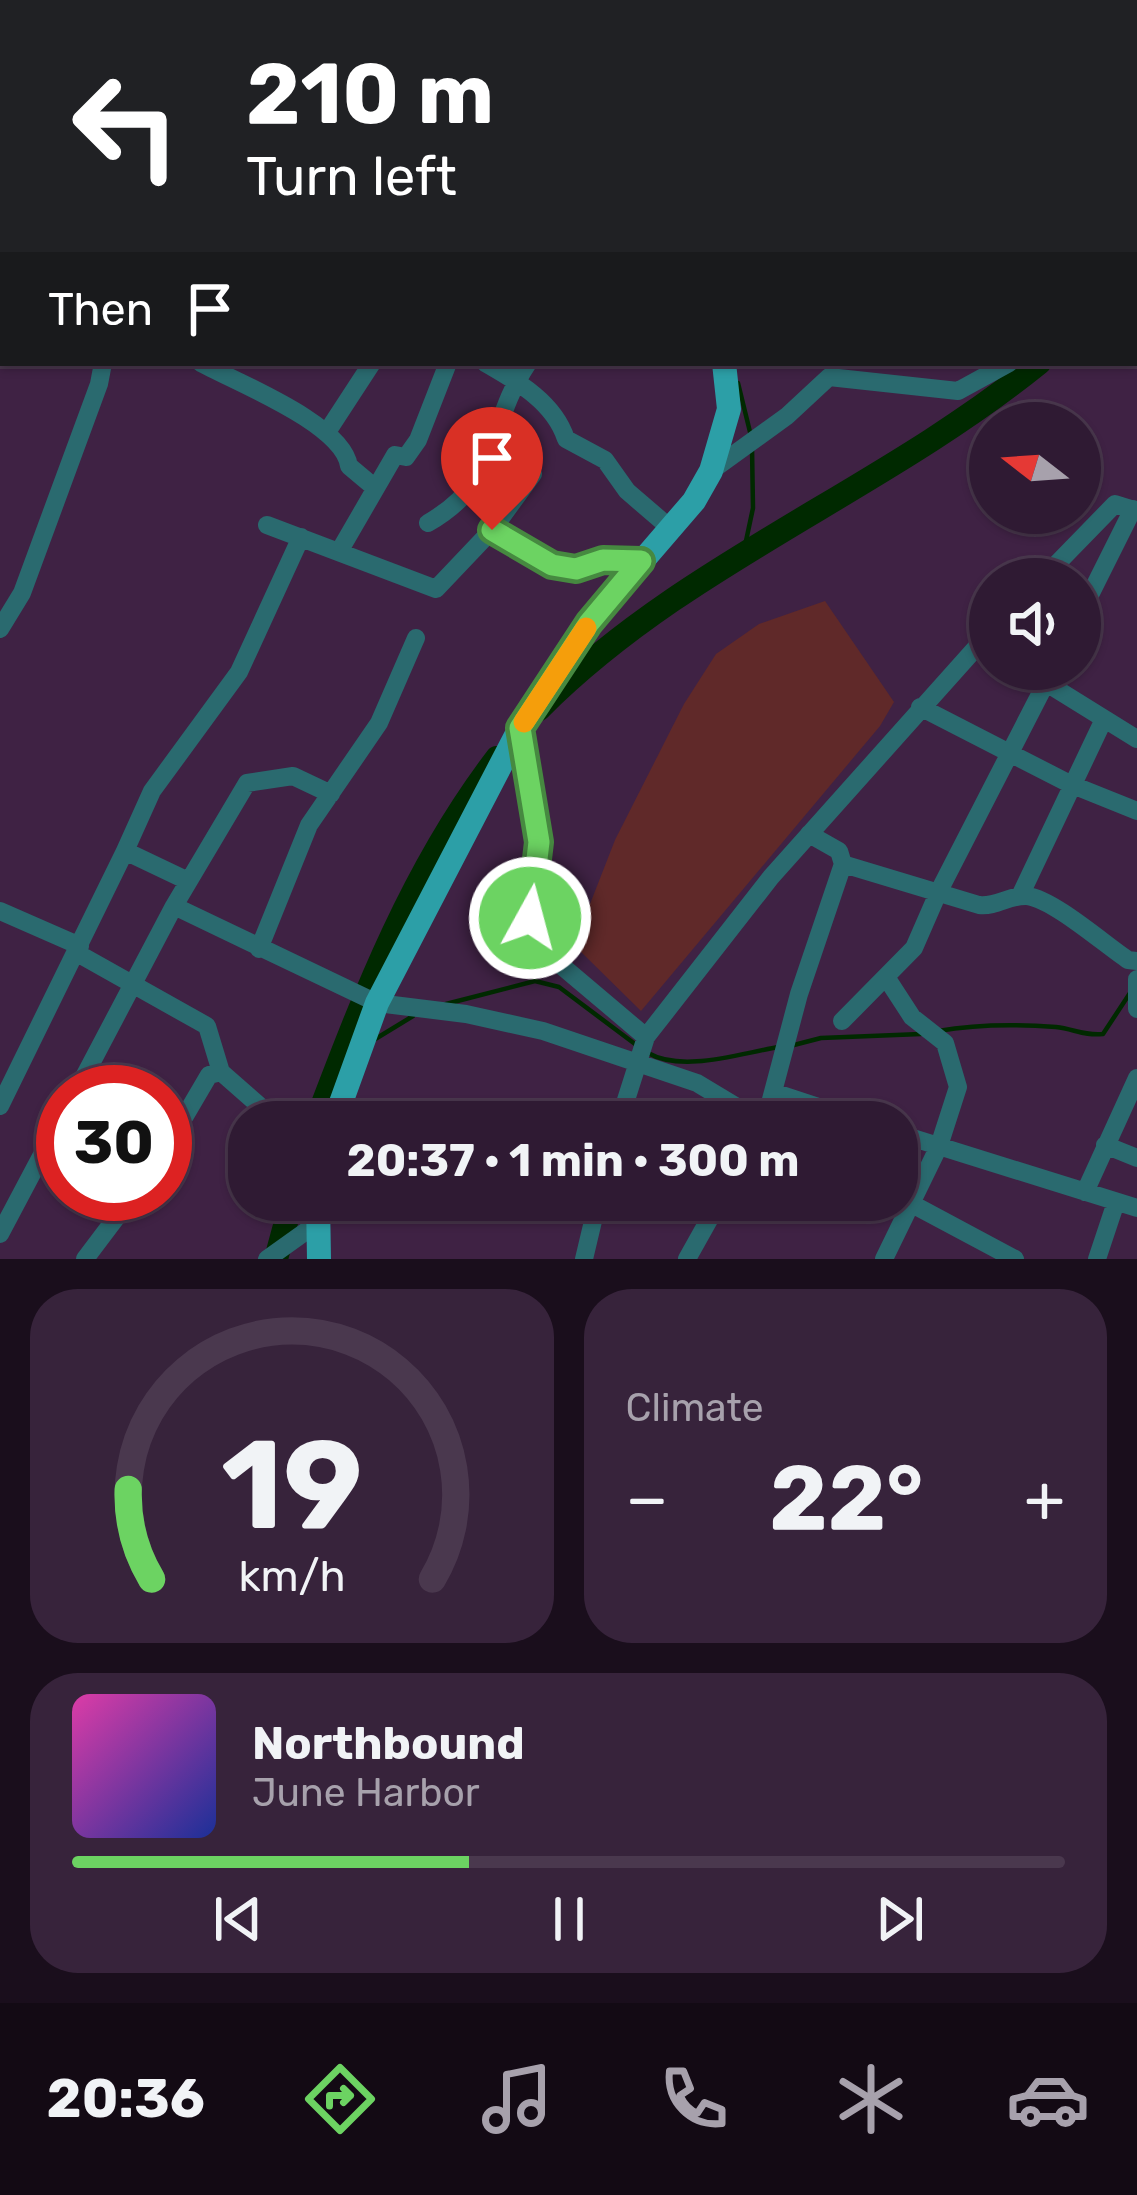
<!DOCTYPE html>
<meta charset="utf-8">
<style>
:root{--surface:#2f1a33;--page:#37233b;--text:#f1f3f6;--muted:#a7a1ac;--line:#4a384e;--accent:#6cd362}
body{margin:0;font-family:Rubik,sans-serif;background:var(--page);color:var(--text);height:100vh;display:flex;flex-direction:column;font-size:45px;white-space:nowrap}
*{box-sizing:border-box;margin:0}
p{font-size:39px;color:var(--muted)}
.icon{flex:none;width:66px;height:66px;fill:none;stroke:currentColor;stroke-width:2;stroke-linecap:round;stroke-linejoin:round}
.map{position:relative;height:1259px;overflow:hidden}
.panel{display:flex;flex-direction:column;gap:30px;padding:30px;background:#1a0e1c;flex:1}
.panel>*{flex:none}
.guide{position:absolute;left:0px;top:0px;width:1137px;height:366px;box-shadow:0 3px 9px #0004,0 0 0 3px var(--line);background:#202124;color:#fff;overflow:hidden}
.needle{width:78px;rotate:287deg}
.controls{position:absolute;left:969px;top:402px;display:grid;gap:24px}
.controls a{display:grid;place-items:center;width:132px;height:132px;border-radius:50%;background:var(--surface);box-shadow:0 3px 9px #0004,0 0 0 3px var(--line);font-size:60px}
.speed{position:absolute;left:36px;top:1065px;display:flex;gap:24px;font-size:60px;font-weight:700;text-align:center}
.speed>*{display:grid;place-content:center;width:156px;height:156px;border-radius:50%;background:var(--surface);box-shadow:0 3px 9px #0004,0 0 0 3px var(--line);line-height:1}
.speed .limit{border:18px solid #d22;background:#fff;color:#111}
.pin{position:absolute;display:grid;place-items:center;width:102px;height:102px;color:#fff;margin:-123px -51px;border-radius:50% 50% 50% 0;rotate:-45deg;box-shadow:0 0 12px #0007}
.pin .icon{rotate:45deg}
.me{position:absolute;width:132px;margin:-66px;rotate:7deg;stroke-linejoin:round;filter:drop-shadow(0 0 9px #0008)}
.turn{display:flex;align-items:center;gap:42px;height:252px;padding:0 48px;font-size:54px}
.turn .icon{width:156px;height:156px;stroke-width:2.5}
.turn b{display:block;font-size:84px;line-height:102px}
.then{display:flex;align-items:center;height:114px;padding:0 48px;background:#0003;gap:24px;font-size:45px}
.big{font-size:90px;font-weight:700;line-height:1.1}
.panel .card{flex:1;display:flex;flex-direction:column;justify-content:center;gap:18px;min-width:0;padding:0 42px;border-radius:48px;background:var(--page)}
.panel .dial{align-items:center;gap:0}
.dial svg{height:312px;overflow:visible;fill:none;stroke:var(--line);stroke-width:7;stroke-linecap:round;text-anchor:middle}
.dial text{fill:var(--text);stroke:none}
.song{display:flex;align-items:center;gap:36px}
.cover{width:144px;height:144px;border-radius:18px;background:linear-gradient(135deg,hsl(320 70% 55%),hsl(230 70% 35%))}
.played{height:12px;border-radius:6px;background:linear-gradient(90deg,var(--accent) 40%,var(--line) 40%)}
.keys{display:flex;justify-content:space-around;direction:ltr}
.heat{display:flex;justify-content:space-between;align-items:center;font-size:66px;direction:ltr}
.panel .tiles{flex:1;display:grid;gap:30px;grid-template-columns:1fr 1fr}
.card:last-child{grid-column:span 2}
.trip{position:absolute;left:228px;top:1101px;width:690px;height:120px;border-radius:48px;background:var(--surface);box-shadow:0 3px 9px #0004,0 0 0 3px var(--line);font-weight:700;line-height:120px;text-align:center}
.menu{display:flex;height:192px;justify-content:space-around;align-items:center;background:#130a14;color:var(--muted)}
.menu .icon{width:84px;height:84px}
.menu .active{color:var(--accent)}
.menu b{font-size:54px;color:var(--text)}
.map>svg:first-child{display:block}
.green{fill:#602929}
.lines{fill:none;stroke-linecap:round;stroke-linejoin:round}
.stream{stroke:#002900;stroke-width:4.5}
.river{stroke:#002900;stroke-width:24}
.minor{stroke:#2a6a6f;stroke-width:18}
.major{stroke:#2c9fa7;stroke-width:24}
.route-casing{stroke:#468940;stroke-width:30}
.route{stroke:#6cd362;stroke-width:21}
.slow{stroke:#f59e0b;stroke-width:21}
</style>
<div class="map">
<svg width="1137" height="1259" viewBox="0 0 1137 1259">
<rect width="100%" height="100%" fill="#3f2244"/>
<!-- green -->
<path class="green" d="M825,601L894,702L880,726L641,1011L574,945L615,840L684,704L716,654L759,624Z"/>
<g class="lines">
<!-- stream -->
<path class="stream" d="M738,383L751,436
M743,555L753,508L752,447
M446,1004L535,981L559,987L639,1047
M938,1031C978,1024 1015,1024 1056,1027C1074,1029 1084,1036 1103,1034L1130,993
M372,1041L413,1016
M790,1046L821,1038L921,1034
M648,1053C683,1073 741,1053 779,1047
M336,1067L348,1058"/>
<!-- river -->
<path class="river" d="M539,709C683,564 880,492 1039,363
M316,1122C365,993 413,868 497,758
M276,1259L292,1200"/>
<!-- minor -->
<path class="minor" d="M209,0L215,3
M319,0L323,3
M983,0V3
M45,3L47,0
M162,3L163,0
M295,3L297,0
M391,3L393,0
M511,3V0
M622,3L625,0
M668,3L670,0
M721,3L722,0
M846,3L848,0
M1067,3L1070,0
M0,4L3,9
M1134,242L1137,235
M1134,275L1137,276
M0,304L3,305
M201,363C238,383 343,424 349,466L374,487
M485,363C518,382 554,402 566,439L605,460L627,491L670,528
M327,432L372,363
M711,471L787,416L829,377L958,391L1009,363
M428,523C503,480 485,427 528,363
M267,525L436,589L492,530L552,565L576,569L603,560L641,561
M492,530L533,474
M340,550L395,455L406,457L418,440L448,363
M1042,579L1115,504L1137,511
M1080,615L1133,509
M0,629L22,593L99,384L103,363
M1024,669L1137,739
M920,707L1070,784L1137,811
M520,728L539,841L530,918L556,961L646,1037
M843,864L979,905C997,907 1009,895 1027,896C1053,899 1104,944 1128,960L1137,961
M188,881L125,851L152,791L239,672L301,537
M1020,896L1104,719
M174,906L377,1003L466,1014L543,1031L697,1083L762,1122
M0,911L80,946
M259,949L309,825L379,723L416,638
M77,953L207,1026L221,1072L270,1115L291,1122
M1137,979V1009
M842,1021L914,948L938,893L1053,669
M76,1092L174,906L247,783L293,776L331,794
M773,1092L864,1122
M0,1106L125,851
M619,1122L646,1037L771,877L990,632
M765,1122L799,994L843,864L839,851L809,834
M897,1133L1137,1208
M1105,1145L1137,1158
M165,1150L209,1075L221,1072
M1085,1192L1137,1078
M897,1196L1015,1259
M0,1234L63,1115
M85,1259L134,1194
M267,1259L316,1224
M584,1259L598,1200
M687,1259L720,1200
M884,1259L939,1146L958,1087L945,1043L912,1017L886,977
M1097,1259L1116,1202"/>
<!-- major -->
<path class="major" d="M773,0L776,3
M334,1122L377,1003L520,728L589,623L694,501L711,471L729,409L724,363
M318,1200L319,1259"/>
</g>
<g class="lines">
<!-- route casing -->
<g class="route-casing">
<path id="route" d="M492,530L552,565L576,569L603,560L641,561L589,623L520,728L539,842L530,918"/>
</g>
<!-- route -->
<use href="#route" class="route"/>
<!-- slow -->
<path class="slow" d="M524,722L586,628"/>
</g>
</svg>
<div class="controls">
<a><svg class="needle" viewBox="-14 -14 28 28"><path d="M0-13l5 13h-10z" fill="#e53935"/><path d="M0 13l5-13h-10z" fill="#a7a1ac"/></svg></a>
<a><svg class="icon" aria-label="sound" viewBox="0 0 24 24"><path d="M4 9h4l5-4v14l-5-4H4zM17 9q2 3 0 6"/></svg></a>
</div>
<div class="speed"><div class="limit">30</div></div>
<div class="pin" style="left:492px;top:530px;background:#d93025"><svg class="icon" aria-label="arrive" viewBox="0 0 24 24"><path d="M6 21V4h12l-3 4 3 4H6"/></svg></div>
<svg class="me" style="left:530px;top:918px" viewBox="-20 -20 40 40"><circle r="17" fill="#6cd362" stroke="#fff" stroke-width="3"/><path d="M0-11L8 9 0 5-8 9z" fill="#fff"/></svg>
<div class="trip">20:37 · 1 min · 300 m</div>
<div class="guide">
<div class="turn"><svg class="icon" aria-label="left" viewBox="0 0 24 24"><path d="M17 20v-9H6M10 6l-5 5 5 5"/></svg><div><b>210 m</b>Turn left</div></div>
<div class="then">Then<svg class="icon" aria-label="arrive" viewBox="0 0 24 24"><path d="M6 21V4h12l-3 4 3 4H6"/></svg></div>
</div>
</div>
<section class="panel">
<div class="tiles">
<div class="card dial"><svg viewBox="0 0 100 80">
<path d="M14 69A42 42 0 1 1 86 69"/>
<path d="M14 69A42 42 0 0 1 8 46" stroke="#6cd362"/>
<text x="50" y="56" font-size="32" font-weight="700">19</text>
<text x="50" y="72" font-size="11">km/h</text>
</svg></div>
<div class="card"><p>Climate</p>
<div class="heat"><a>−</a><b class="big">22°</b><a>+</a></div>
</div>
<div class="card">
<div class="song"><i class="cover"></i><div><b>Northbound</b><p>June Harbor</p></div></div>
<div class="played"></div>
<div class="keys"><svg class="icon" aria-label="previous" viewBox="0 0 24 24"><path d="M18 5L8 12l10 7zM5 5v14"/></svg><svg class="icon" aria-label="pause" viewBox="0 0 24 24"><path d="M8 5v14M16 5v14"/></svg><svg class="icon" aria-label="next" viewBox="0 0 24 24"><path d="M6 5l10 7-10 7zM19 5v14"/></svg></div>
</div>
</div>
</section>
<nav class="menu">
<b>20:36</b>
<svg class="icon active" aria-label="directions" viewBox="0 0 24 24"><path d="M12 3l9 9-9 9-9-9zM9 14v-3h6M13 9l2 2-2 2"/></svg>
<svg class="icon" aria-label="music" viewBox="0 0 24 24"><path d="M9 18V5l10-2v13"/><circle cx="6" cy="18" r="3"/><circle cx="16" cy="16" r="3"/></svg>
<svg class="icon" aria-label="phone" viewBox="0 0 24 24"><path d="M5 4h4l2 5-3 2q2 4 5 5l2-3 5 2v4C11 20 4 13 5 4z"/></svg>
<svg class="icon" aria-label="climate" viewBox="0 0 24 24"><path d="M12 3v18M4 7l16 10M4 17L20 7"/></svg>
<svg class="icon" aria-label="car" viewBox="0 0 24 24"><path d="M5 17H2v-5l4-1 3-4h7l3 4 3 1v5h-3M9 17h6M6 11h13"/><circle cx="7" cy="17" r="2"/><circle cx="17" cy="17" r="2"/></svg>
</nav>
